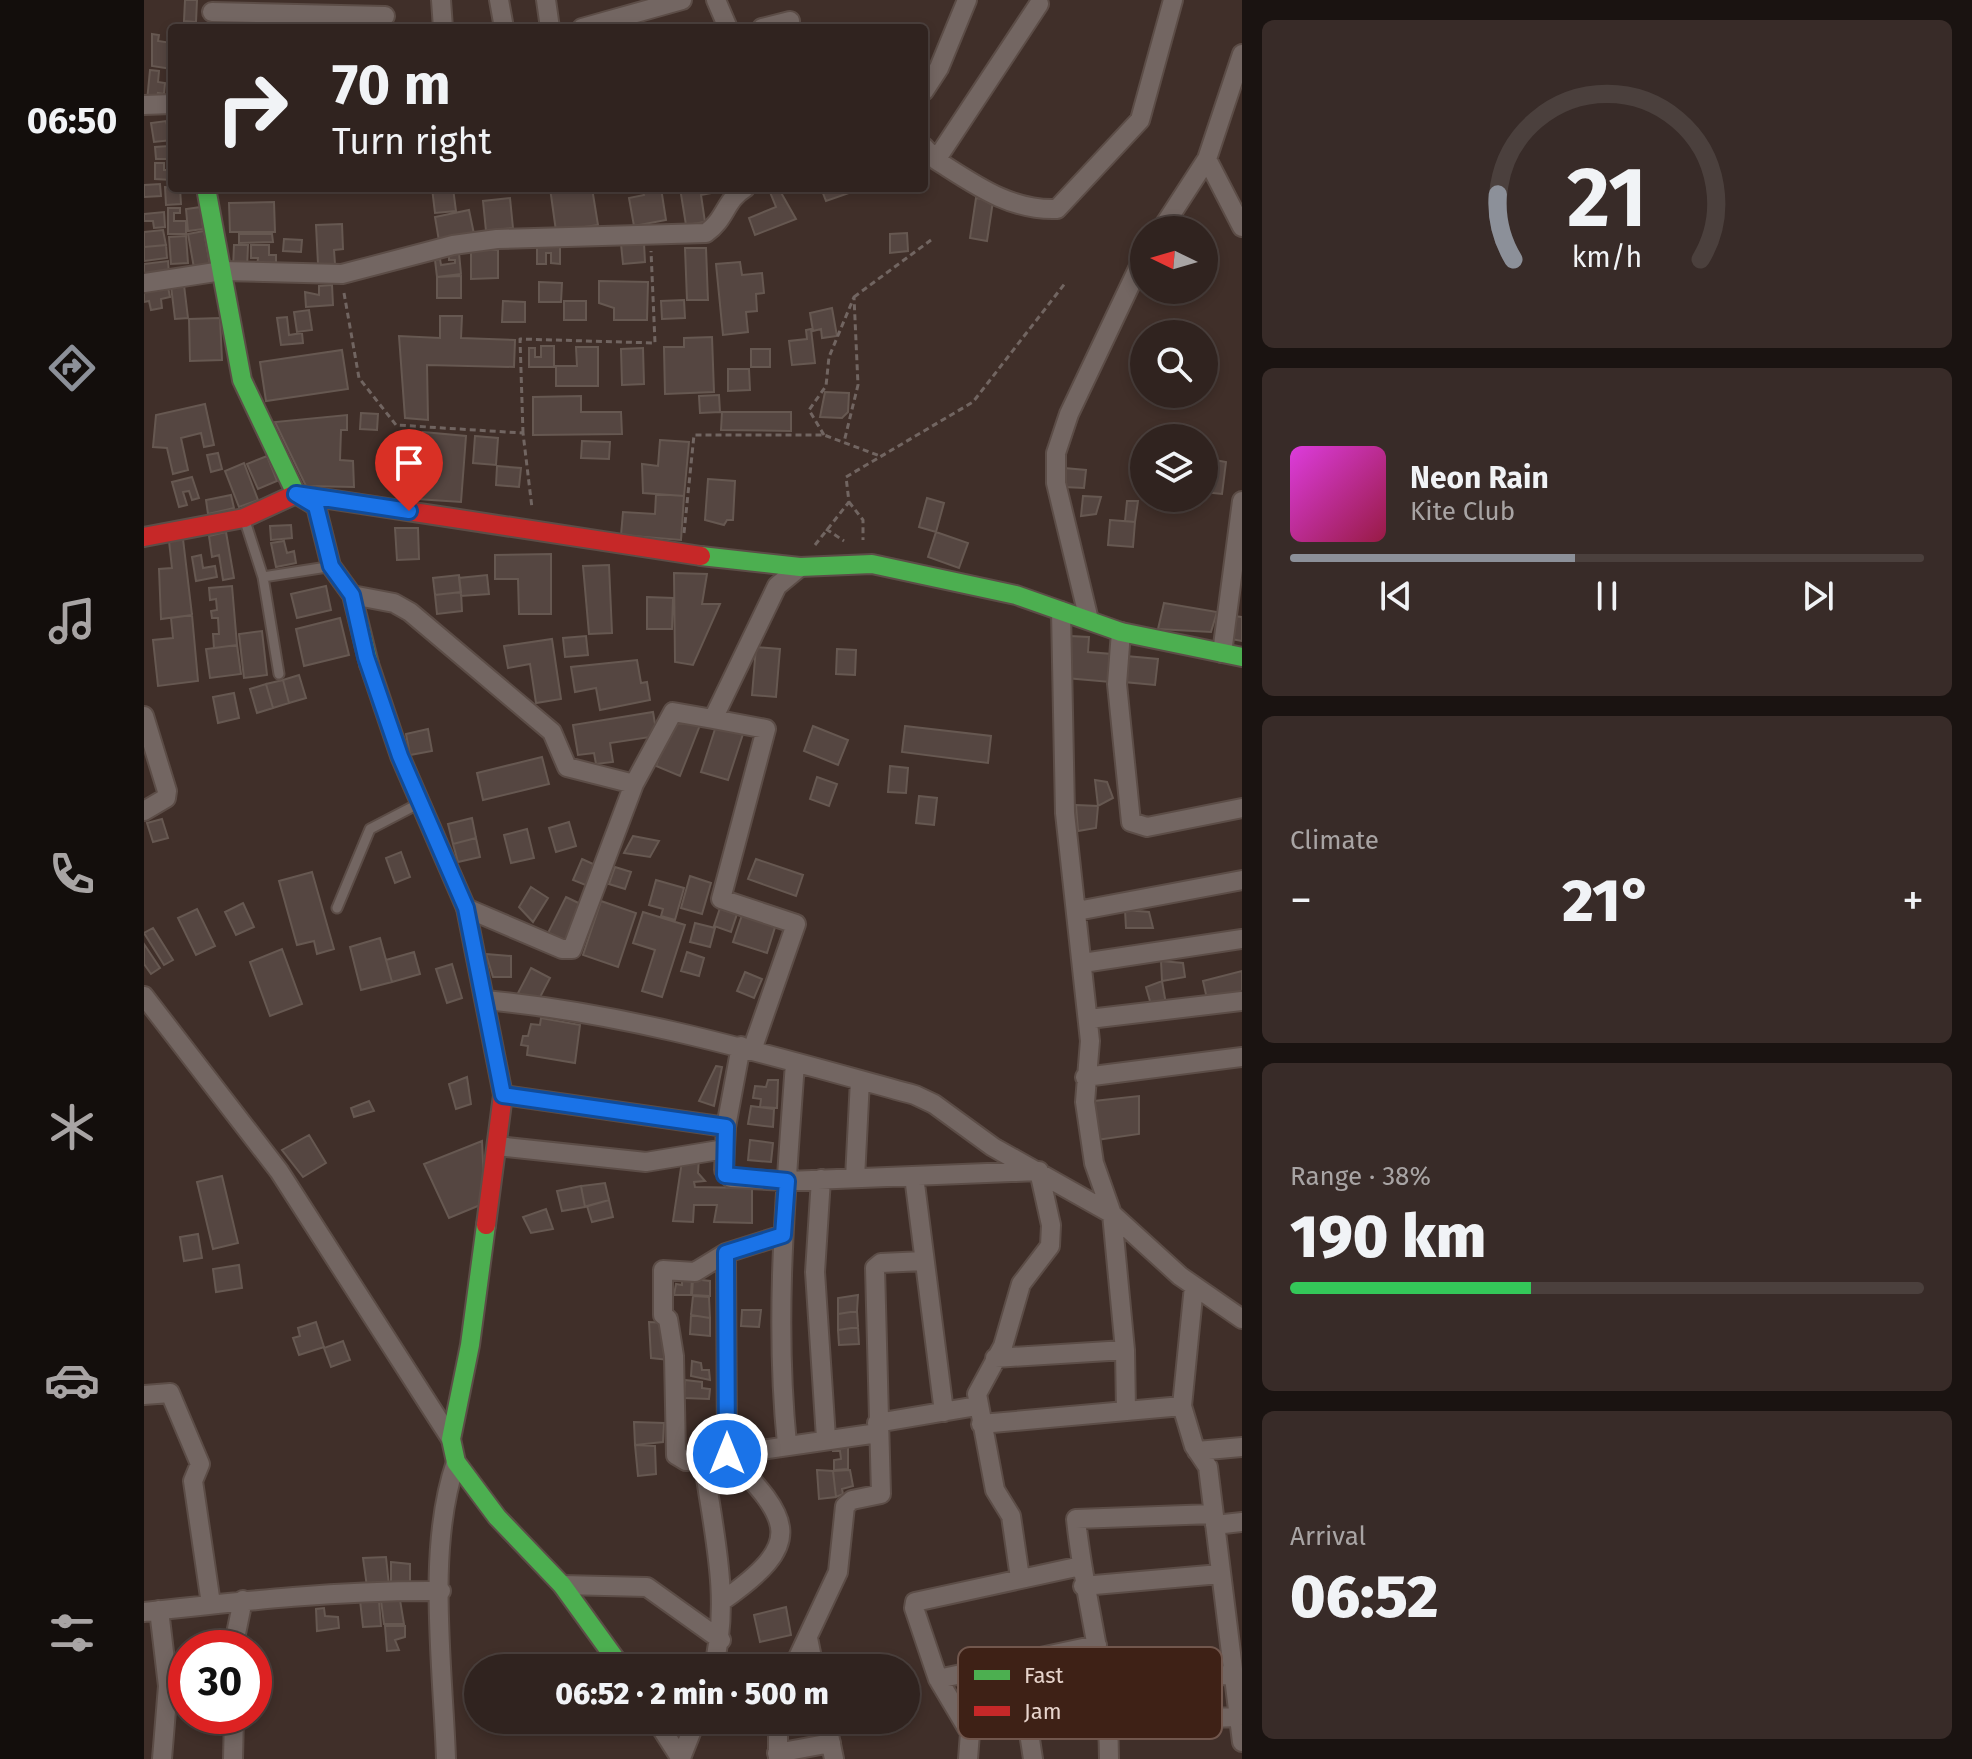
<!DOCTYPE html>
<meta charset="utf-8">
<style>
:root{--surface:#30231f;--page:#382b28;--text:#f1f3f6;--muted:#a8a4a4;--line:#4b403d;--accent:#8c9099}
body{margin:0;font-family:"Fira Sans",sans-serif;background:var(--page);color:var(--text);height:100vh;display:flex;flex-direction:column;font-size:30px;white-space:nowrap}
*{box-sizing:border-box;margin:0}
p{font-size:26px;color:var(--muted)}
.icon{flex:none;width:44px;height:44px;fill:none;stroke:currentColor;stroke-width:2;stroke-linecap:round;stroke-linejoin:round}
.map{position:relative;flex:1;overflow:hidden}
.drawer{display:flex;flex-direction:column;gap:20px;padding:20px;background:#1a1311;width:730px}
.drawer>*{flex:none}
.banner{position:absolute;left:24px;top:24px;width:760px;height:168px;border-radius:8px;box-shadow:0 4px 12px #0003,0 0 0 2px var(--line);background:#30231f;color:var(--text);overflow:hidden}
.needle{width:52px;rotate:275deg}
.buttons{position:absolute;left:986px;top:216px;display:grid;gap:16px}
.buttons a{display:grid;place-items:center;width:88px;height:88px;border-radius:50%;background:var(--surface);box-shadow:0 4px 12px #0003,0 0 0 2px var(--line);font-size:40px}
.speed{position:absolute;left:24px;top:1630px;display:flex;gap:16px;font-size:40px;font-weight:700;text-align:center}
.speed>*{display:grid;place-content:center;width:104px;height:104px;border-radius:50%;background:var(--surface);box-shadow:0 4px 12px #0003,0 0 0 2px var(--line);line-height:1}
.speed .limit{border:12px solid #d22;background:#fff;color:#111}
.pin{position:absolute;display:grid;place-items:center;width:68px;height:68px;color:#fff;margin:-82px -34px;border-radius:50% 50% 50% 0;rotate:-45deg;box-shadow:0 0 8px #0007}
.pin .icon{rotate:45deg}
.me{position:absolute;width:88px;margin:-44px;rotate:0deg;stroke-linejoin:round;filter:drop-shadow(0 0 6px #0008)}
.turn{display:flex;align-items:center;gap:28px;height:168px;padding:0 32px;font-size:36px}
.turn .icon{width:104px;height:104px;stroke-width:2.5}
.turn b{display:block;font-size:56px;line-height:68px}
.big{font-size:60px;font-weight:800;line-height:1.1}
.drawer .tile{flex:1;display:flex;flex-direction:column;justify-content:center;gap:12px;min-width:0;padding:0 28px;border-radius:12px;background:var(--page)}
.drawer .dial{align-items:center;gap:0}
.dial svg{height:208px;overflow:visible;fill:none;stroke:var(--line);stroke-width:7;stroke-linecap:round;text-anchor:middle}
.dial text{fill:var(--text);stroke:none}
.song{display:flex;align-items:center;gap:24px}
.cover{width:96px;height:96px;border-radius:12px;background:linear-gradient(135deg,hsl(300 70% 55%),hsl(340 70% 35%))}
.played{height:8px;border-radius:4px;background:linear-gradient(90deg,var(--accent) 45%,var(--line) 45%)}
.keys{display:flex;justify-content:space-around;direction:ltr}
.heat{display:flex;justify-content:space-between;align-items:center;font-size:44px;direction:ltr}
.charge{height:12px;border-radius:6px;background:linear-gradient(90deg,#34c759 38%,var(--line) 0)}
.trip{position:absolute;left:320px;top:1654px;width:456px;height:80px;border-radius:40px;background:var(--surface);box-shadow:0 4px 12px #0003,0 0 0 2px var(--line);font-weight:800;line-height:80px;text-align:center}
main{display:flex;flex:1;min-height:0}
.tab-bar{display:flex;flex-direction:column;width:144px;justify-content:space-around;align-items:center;background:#130e0c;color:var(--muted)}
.tab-bar .icon{width:56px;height:56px}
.tab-bar .active{color:var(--accent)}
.tab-bar b{font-size:36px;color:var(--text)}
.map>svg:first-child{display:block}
.building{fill:#554641;stroke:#665851;stroke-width:2}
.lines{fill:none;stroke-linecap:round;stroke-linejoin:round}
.lane-casing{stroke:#5c4d47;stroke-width:13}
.street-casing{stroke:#5c4d47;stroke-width:22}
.fast-casing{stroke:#5c4d47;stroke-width:22}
.jam-casing{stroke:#5c4d47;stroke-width:22}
.path{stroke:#716561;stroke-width:3;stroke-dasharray:6 4;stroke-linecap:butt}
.lane{stroke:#736662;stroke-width:9}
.street{stroke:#736662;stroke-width:18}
.fast{stroke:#4caf50;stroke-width:18}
.jam{stroke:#c62828;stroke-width:18}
.route-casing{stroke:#114b97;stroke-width:20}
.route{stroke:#1a73e8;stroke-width:14}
.key{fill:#3e2116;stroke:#71574d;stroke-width:2}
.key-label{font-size:22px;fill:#e7d4cc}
</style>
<main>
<nav class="tab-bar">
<b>06:50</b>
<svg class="icon active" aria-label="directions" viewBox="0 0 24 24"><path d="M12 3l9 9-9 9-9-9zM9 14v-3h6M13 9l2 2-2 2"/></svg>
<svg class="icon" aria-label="music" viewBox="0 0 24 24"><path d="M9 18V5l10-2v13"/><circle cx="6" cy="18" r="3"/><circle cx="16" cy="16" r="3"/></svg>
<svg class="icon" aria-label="phone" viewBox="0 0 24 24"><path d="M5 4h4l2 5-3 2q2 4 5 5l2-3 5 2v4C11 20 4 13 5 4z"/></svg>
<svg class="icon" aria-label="climate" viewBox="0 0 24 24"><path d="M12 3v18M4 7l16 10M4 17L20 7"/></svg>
<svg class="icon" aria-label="car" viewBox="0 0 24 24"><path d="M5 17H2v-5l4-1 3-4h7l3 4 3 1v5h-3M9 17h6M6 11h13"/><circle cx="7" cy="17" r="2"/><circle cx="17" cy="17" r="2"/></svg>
<svg class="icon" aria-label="filters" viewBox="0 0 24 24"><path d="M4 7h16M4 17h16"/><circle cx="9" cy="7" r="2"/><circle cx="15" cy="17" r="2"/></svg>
</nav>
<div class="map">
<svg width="1098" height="1759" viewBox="0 0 1098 1759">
<rect width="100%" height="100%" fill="#402f29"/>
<!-- building -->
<path class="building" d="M41,0H53L52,22L40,21Z
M8,34L15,35L14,41L28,43V69L8,66Z
M6,70L15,71L14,82L21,83L20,94L14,93L13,102L3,101Z
M22,121L24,129H28V140L10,142L7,123Z
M25,146V159H12L11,147Z
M11,163H20V170H28V180L11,179Z
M16,184L17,196L0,197V185Z
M21,187L36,188L37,204L22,205Z
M288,188H309L312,211L291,213Z
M406,188H448L454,225L412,231Z
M498,188H517L522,220L490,226L485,198L500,195Z
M536,188H573V192L557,195L561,222L542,225Z
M677,188H710L711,191L682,201Z
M635,189L652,219L611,235L605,218L632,207L626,192Z
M366,198L369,228L342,231L339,201Z
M832,198L849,201L843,241L826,238Z
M130,202L131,232H86L85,203Z
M57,207L59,229L44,231L42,209Z
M24,208H36V213H30V221H42V234H24Z
M325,210L330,234L295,241L291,217Z
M20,212L21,227L10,228L9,221H0V214Z
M198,224L199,249L190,250L191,264H174L172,225Z
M19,230L22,245L0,247V232Z
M60,231L66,265L50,268L44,234Z
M763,233L764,251L746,253V234Z
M95,234H128L129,242L95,243Z
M42,236L44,263L27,264L25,237Z
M140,239L158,240L157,252L139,251Z
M500,243L501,262L479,264L477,244Z
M22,245L23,258L0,261V247Z
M90,245H104L103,269H89Z
M107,245H125V255H132V268L113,267L114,258H107Z
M393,245H416V264L407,263V253H402V264H393Z
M541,248H562L564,300H543Z
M327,250H354V278L327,279Z
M315,253L317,274L293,277L291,260L296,259L297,265L311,263V260H305V254Z
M24,261L25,274L0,277V264Z
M596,262L598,275L618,273L620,293L612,294L613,311L602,312L604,332L579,335L572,264Z
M317,276V298H293V277Z
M455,281L504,282L503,320H470V308L455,303Z
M395,282L418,283L417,302H395Z
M40,285L44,318L31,319L27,286Z
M188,285L189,305L162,307L161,292L175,295V286Z
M24,287L26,297L17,299L18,308L7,310L5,301L0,302V292Z
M540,300L541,318L518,319L517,301Z
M359,301L381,302V322H358Z
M420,301H442V320H420Z
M688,308L693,336L678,338L677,329L669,331L666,313Z
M165,310L168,330L153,332L150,312Z
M296,316H318L317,338L371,340L370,367L283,365L284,420L261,418L255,336L296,338Z
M143,317L145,335L158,333L159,343L137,345L133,318Z
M76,318L78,360L46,361L45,319Z
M667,329L671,363L648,365L645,341L663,339L662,330Z
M568,337L570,392L521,394L520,347H540V338Z
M397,346H410V367H385V348H391V357H397Z
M432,347H454V386H412V366H433Z
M499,348L500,384L478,385L477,349Z
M607,349H626V367H607Z
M198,350L204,389L122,401L116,362Z
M584,369H605L606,390L584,391Z
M681,392L705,393L704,412L698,418L676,417Z
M575,395L576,412L556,413L555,396Z
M437,396V412H477L478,434L389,435V397Z
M61,404L70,445L60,447L57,433L37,438L44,470L29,474L23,448L9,447L12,415Z
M578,412H647V431L577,430Z
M217,413L234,414L233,430L216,429Z
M203,415V430H197L196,460L209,461L210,487L162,486L131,422Z
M279,432L322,436L317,502L273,499Z
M331,436L354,438L352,465L329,463Z
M516,440L545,442L540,496L499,493L498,464L514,466Z
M438,441L466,442L465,459L437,458Z
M74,453L78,469L67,472L63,455Z
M123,456L133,481L114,489L103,464Z
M1060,458L1082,462L1078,494L1060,492Z
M100,463L114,500L95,507L81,471Z
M353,466L377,468L375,487L352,485Z
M920,468L942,470L940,488L920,487Z
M48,477L55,498L48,500L45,491L39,492L43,505L35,507L28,482Z
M564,479L591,481L589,520H583L580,525L561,520Z
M512,494L540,496L537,540L477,535L479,512L511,514Z
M87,495L90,508L64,514L62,500Z
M939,496L957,497L952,514L937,516Z
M783,498L800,503L792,532L775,527Z
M983,501H994L991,522L981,521Z
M966,520L991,522L989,547L964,545Z
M147,525L148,538L127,540L126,526Z
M251,528H274L275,559L253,560Z
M82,532L90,578L79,580L75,555L68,557L65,536Z
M792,532L824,543L815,568L784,557Z
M39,539L48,615L17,619L15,569L28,568L25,541Z
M140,541L143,553L150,551L152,563L132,567L127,543Z
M407,554V614H375L374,579H351V555Z
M57,555L59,568L71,566L73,577L52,581L48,557Z
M465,565L468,633L445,634L439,566Z
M530,573L563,574L558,604H576L549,665L531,662Z
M315,575L317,592L291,595L289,578Z
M343,575L345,594L317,596L315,578Z
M88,586L93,645L70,648L69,634H75L74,618H68L67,611L73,610L72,599L66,600L65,588Z
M182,586L187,610L153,618L147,594Z
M317,592L318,611L293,614L291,595Z
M503,597L529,598L528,629H503Z
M1020,603L1073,612L1067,632L1014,629Z
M48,615L54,681L14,686L9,640L29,638L27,618Z
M1090,616L1098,617V641L1087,639Z
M196,618L205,655L160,666L152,629Z
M118,631L123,675L100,678L95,634Z
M442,636L444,655L421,657L419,638Z
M926,636L945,637L944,652L968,654L966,682L922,678Z
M408,639L417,699L392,703L386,664L364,668L360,646Z
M93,645L97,674L66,678L62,649Z
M612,647L636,649L632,697L608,695Z
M693,649L712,650L711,675L692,674Z
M982,656L1014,659L1011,685L980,682Z
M493,660L497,683L503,682L506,700L456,710L452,688L431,692L427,667Z
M155,675L162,698L145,703L139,680Z
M139,680L145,703L129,708L122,684Z
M122,684L129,708L113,713L106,689Z
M90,693L95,718L74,723L69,697Z
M509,712L513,736L466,743L469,762L452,764L450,753L434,755L429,725Z
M531,715L556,725L536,776L512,766Z
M573,723L600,731L584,780L557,772Z
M669,726L704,740L694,765L660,751Z
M761,726L847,736L844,763L758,752Z
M284,729L288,751L266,755L262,734Z
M398,757L405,784L339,800L333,773Z
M746,766L764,768L762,793L744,792Z
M673,777L693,784L685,806L666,799Z
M951,780L963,782L969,798L954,806Z
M775,796L793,798L790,825L772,823Z
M932,805L954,806L952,828L934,831Z
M328,818L332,838L309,844L304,824Z
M18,819L24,838L9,842L3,823Z
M425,822L432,846L412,852L405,828Z
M383,829L390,858L367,863L360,835Z
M489,836L515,841L506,857L480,853Z
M332,838L336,857L314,862L309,844Z
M257,852L266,877L251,883L242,858Z
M438,859L458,868L449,888L429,880Z
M612,859L659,875L652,896L604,879Z
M471,867L487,872L481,889L465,884Z
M168,872L190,949L173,954L170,941L153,945L135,881Z
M546,876L567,883L558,914L537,908Z
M512,880L540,888L531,920L517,916L519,909L505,905Z
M387,887L404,898L389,922L375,907Z
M422,897L445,908L426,946L403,935Z
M457,901L492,913L474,967L439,955Z
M99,903L110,927L92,935L81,912Z
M576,908L593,914L587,932L570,926Z
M53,909L71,946L52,955L34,918Z
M981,910L1005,912L1009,928H982Z
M499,912L541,925L518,997L498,991L511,950L489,943Z
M599,912L632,924L623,953L589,942Z
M551,923L571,928L566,947L546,942Z
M9,928L29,960L20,965L0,933Z
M236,938L248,982L217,990L206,947Z
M0,944L16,968L7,974L0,964Z
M138,949L158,1004L126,1016L106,962Z
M270,952L276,974L248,982L242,960Z
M543,952L560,958L555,976L537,971Z
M342,954L367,956V977H349Z
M1017,961L1039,963L1041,977L1018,981Z
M308,964L318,998L303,1003L292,969Z
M387,968L406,978L393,1003L374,993Z
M1098,971V995L1063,999L1059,981Z
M601,972L618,979L610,998L593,991Z
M1018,981L1023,1010L1009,1012L1002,987Z
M397,1018L436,1025L431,1063L383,1055L384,1046L377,1045L379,1036H384L387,1024L396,1025Z
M572,1066L578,1067L570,1106L555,1101Z
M323,1077L327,1104L312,1109L305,1084Z
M624,1080H634L633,1108L616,1107L617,1099L609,1098L611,1086L622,1087Z
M995,1096V1134L945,1141L941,1102Z
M225,1101L230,1111L210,1117L207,1108Z
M607,1106L630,1109L629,1127L604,1124Z
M165,1135L182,1163L159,1177L138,1150Z
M606,1140L629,1143L627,1162L604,1160Z
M338,1141L341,1203L305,1218L280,1164Z
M555,1157L554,1173L561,1181L550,1182L551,1187L608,1188V1223L570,1222L573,1205H550L549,1222L529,1221L538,1161Z
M78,1176L94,1243L69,1249L53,1182Z
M461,1183L465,1200L441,1207L437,1186Z
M437,1186L441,1207L418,1211L413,1191Z
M465,1200L469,1217L448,1222L443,1206Z
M402,1209L409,1229L387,1233L379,1217Z
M54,1234L58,1258L40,1261L36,1237Z
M95,1265L98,1288L72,1292L69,1269Z
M538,1277L548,1278L547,1295H530L532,1284L538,1285Z
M549,1279L566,1281V1296L548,1295Z
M714,1295L713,1311L694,1314V1298Z
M549,1296L565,1297L566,1318L547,1315Z
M598,1310H617L615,1327L597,1326Z
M713,1311L714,1327L694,1330V1314Z
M547,1315L566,1318V1336L546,1334Z
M172,1322L180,1347L155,1355L149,1338L156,1336L154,1328Z
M505,1322L523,1323L525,1360L507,1358Z
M714,1327L715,1344L695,1345L694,1330Z
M199,1341L206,1360L187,1367L180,1348Z
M548,1361L557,1363L558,1370H565L566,1380L547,1376Z
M541,1380L558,1382V1388L566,1389L565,1399L540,1398Z
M490,1422L520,1423L519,1442L491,1445Z
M491,1445L511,1446L512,1474L494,1476Z
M689,1446H704V1469L690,1470V1460L697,1459L696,1451H689Z
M673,1470L689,1471L692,1497L675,1499Z
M706,1470L709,1486L698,1489L699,1494L692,1497L689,1471Z
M242,1557L245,1586L223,1587L219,1558Z
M247,1562L266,1564V1586L247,1587Z
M216,1600L235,1601L237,1626L219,1627Z
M237,1600H256L260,1624H240Z
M642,1607L647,1635L616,1642L610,1615Z
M180,1608L181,1616L194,1617L195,1628L173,1631L172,1609Z
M241,1626H261V1637L251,1640L255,1650L243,1651Z"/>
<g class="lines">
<!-- lane casing -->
<g class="lane-casing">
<path id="lane" d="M101,521L119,577L135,674
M119,577L183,567
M193,908L226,829L274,804"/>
</g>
<!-- street casing -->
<g class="street-casing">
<path id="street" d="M297,0L299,28
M355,0L360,28
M402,0L406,28
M572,0L584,28
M68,12L241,16
M438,28L538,0
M618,28L646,21
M780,91L795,68L823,0
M0,105L28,104
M780,147L792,160L895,4
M1063,159L1098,227
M792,160C830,184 866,211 913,209L996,120L1029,0
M1017,230L1063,159L1098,54
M0,283L78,271L198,274L309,245L353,239L562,233C582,219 581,200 601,188
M208,595L250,603L266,612L408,732L423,767L490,784
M917,611L921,813L946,1041L941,1102L950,1163L968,1214L981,1350L982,1411
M945,620L912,483V453L925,414L1000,256
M977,632L973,684L987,822L1003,827L1098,808
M1078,653L1098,501
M0,716L23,791L22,798L0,811
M569,719L622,729L577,899L652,924L608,1050
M322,908L418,949H428L490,784L529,712L569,719L633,586L656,567
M933,911L1098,880
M939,963L1098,939
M0,996L135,1171L307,1439
M341,1000C491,1014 627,1056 771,1095L790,1104L849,1147L968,1214L1036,1276L1098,1319
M945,1019L1098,1001
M597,1046L582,1127L580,1170L587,1178L643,1181L895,1171L907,1225L906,1246L877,1284L859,1346L833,1394L851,1490L867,1516L876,1578
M941,1077L1098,1057
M359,1095L582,1127
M353,1146L502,1162L581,1149
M770,1176L800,1412
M711,1178L716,1080
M677,1179L671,1272L682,1438
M639,1235L582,1253L551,1272L519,1270V1315L524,1319L530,1356L532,1455L542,1461L734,1433
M1050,1286L1038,1406L1050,1446L1064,1467L1098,1742
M851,1358L981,1350
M0,1395L26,1393L56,1464L49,1481L67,1604
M733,1423L833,1406
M837,1424L1038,1406
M643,1444C630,1317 642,1190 651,1063
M1053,1451L1098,1447
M559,1457C568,1527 588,1599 569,1668
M1071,1525L1098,1522
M418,1585L503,1587L577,1640
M939,1586L1076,1574
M578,1601C661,1543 649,1521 583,1454L582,1253
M15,1610L24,1686L18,1759
M0,1612C99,1601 197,1590 297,1591
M664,1638L670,1668
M89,1648L99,1600
M649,1668L694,1572L701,1506L708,1500L737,1494L731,1268L737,1263L780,1261
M960,1678L1088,1675
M794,1679L953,1645
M882,1713L889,1759
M512,1720L537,1759
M682,1720L690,1759
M965,1722L1093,1717
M821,1723L962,1699
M633,1753L687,1743
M537,1758L552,1720
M89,1759L90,1716
M302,1759C299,1668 282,1548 312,1462
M634,1759V1720
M824,1759L826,1733L794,1679L770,1608L771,1602L937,1566
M965,1759C965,1678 940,1600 932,1519L1069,1514"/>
</g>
<!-- fast casing -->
<g class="fast-casing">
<path id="fast" d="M62,188L98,380L152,494L172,506L187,566L208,595L225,664
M557,556L656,567L728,564L872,595L977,632L1098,657
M342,1225L326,1345L307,1439L312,1462L353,1517L418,1585L478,1668"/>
</g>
<!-- jam casing -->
<g class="jam-casing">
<path id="jam" d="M0,537L100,518L152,494L557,556
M225,664L256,756L322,908L359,1095L342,1225"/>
</g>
<!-- path -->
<path class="path" d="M200,293L215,378L252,425L379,433L388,508
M710,297L787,240
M379,433L376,339L511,343L507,251
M680,435L665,410L682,386L685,357L710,297L714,385L700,442
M705,502L719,520V540
M682,529L700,541
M540,533L550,435H680L736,456
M671,545L705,502L702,477L829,402L922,282"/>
<!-- lane -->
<use href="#lane" class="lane"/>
<!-- street -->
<use href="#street" class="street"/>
<!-- fast -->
<use href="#fast" class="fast"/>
<!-- jam -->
<use href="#jam" class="jam"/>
</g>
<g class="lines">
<!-- route casing -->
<g class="route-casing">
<path id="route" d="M265,511L152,494L172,506L187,566L208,595L222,657L256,756L322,908L359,1095L582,1127L581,1175L643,1181L639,1235L582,1253L583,1454"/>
</g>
<!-- route -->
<use href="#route" class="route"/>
</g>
<!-- legend -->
<rect x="814" y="1647" width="264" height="92" rx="12" class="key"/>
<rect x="830" y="1670" width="36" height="10" fill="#4caf50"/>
<rect x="830" y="1706" width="36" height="10" fill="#c62828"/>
<g class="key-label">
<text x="880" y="1683">Fast</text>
<text x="880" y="1719">Jam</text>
</g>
</svg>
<div class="buttons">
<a><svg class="needle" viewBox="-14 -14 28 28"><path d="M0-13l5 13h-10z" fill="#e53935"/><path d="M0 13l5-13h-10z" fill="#a8a4a4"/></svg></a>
<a><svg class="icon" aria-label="search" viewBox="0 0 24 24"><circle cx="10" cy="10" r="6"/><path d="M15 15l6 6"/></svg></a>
<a><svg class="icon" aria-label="layers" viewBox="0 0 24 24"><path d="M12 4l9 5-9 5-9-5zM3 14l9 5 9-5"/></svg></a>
</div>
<div class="speed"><div class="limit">30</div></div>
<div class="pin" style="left:265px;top:511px;background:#d93025"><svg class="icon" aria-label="arrive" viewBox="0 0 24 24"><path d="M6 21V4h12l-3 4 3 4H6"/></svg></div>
<svg class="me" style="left:583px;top:1454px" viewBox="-20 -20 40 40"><circle r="17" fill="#1a73e8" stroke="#fff" stroke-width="3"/><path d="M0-11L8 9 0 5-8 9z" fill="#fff"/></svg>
<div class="trip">06:52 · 2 min · 500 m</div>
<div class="banner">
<div class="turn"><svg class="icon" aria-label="right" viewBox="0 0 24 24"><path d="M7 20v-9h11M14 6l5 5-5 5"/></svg><div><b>70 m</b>Turn right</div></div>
</div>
</div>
<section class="drawer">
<div class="tile dial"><svg viewBox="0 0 100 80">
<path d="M14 69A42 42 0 1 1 86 69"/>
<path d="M14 69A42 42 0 0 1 8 44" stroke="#8c9099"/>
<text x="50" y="56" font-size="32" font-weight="700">21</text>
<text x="50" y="72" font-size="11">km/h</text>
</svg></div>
<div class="tile">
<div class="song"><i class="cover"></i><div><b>Neon Rain</b><p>Kite Club</p></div></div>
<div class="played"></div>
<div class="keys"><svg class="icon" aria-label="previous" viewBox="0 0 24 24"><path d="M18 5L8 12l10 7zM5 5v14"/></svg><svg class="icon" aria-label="pause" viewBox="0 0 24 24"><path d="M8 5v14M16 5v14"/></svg><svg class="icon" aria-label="next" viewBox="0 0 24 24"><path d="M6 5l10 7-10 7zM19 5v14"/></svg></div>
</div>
<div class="tile"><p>Climate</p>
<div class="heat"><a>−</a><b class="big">21°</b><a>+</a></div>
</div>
<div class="tile"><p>Range · 38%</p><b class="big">190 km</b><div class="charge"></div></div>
<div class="tile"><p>Arrival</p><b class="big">06:52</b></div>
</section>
</main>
